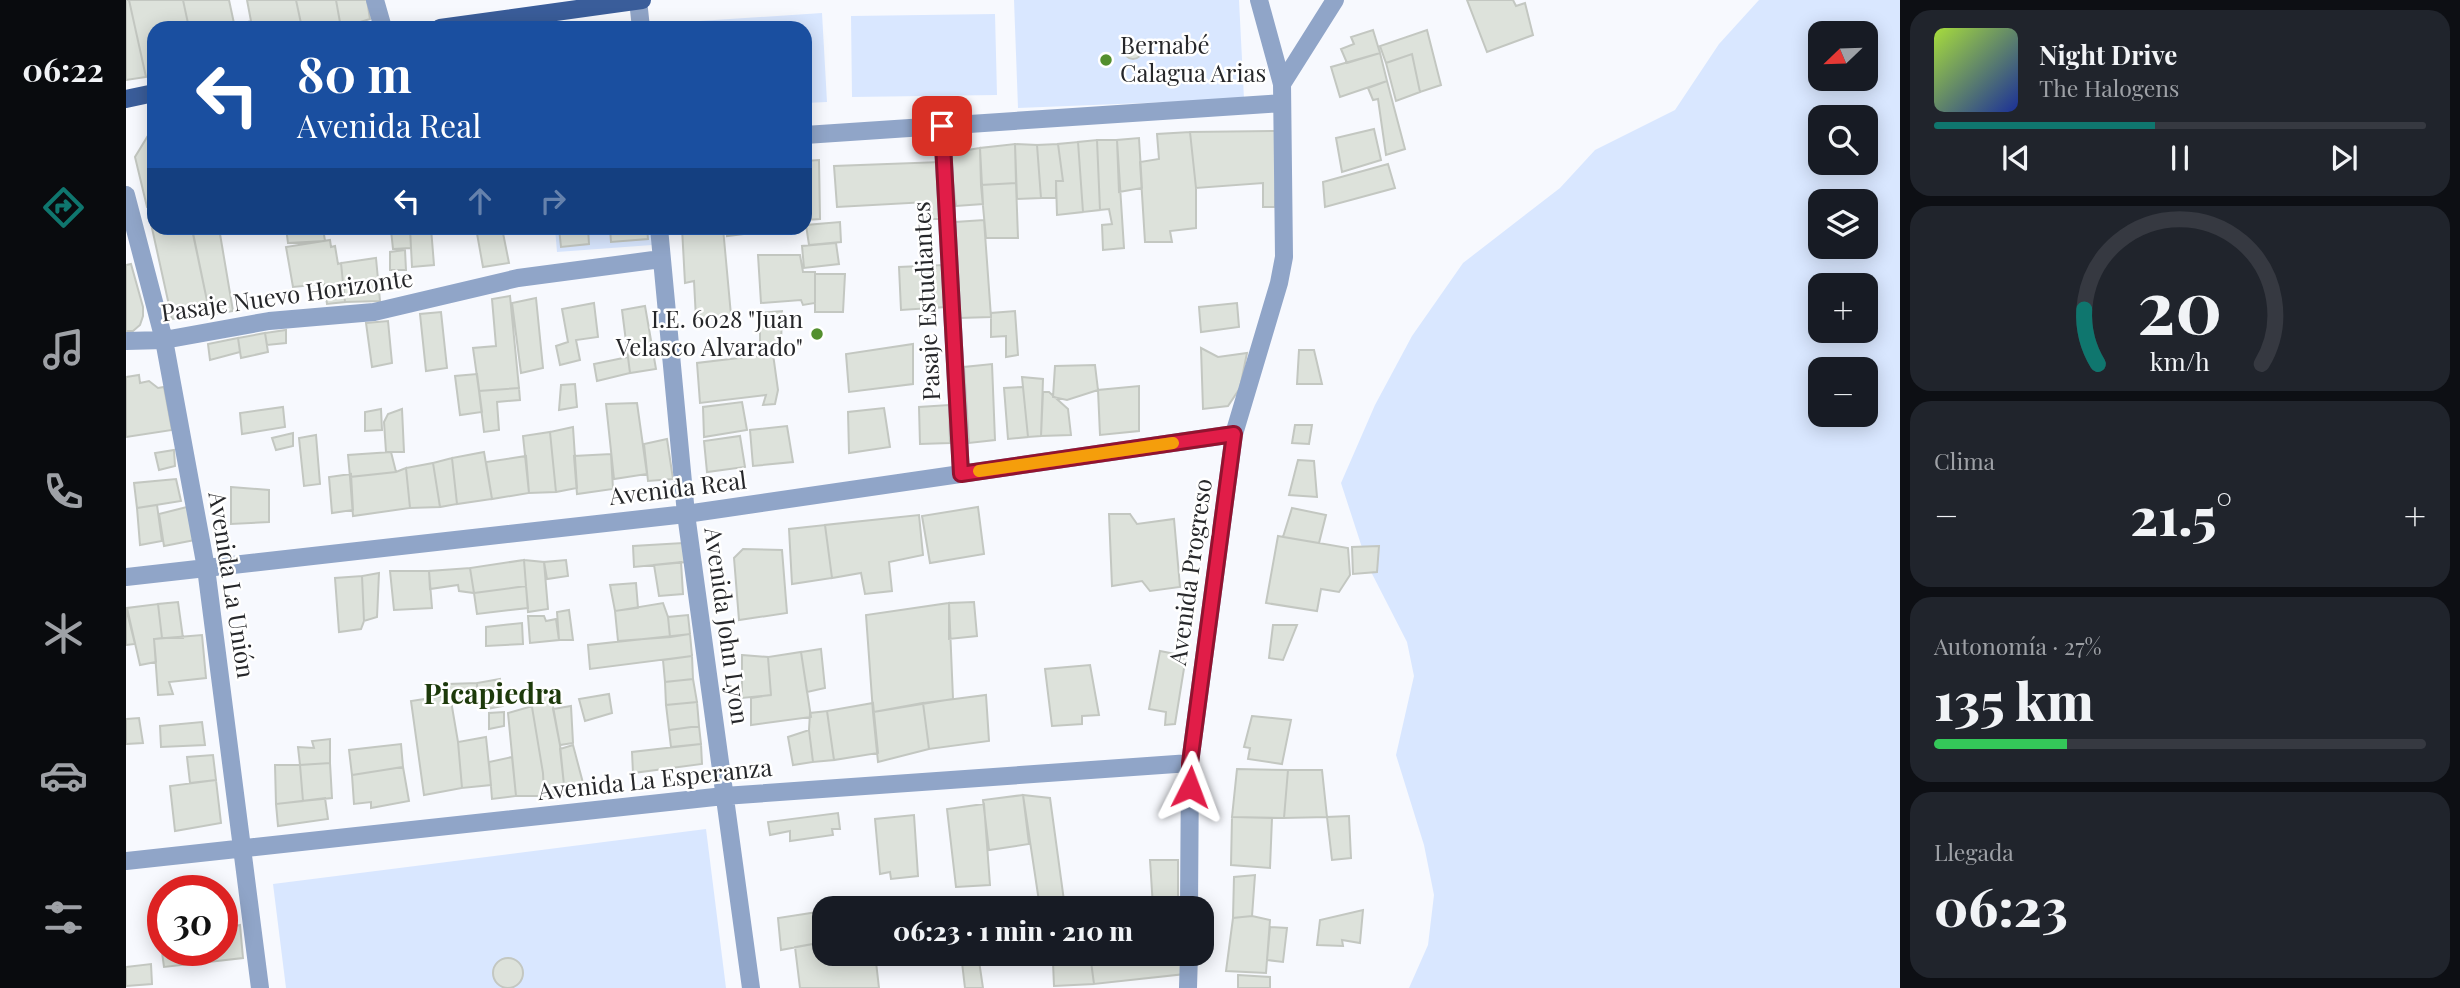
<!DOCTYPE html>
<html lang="es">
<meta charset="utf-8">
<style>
:root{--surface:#171b24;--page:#20242c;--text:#f1f3f6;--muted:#9ea1a6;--line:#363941;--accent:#0f766e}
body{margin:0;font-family:"Playfair Display",serif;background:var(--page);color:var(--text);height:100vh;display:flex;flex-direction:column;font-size:26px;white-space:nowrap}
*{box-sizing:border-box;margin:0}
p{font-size:23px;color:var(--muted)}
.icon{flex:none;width:38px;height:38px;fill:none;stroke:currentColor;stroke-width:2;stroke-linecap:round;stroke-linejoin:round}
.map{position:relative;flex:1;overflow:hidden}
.details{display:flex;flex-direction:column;gap:10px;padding:10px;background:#0d0f14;width:560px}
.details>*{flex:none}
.top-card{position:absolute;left:21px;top:21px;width:665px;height:214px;border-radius:21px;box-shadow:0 4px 18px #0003;background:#1a4fa0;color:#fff;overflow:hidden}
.needle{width:46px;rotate:247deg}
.buttons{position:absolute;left:1682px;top:21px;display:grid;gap:14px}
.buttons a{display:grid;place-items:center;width:70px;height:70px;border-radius:14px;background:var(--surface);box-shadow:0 4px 18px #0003;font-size:35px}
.speed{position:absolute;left:21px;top:875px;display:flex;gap:14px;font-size:35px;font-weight:700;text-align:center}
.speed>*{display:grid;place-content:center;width:91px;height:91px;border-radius:50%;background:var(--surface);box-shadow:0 4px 18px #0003;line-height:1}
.speed .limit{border:10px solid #d22;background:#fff;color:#111}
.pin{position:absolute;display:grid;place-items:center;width:60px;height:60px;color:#fff;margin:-30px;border-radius:14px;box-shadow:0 4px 10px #0006}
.me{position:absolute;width:77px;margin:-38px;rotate:3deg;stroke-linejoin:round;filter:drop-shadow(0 0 5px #0008)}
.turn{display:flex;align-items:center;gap:24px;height:147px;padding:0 35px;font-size:32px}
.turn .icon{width:91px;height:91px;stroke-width:2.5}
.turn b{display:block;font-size:49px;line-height:60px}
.lanes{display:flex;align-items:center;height:66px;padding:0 35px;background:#0003;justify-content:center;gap:35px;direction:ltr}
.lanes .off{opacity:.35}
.big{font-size:52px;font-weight:800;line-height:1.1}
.details .card{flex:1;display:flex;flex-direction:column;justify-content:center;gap:10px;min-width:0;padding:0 24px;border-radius:21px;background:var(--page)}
.details .dial{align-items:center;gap:0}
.dial svg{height:182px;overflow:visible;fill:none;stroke:var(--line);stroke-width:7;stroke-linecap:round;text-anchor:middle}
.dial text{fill:var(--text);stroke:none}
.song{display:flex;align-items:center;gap:21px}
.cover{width:84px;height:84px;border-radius:10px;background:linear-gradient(135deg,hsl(80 70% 55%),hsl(230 70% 35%))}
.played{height:7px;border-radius:4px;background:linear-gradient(90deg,var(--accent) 45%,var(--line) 45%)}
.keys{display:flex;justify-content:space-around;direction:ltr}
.heat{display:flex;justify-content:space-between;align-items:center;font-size:38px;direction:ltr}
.charge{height:10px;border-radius:5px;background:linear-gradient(90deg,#34c759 27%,var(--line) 0)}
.trip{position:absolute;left:686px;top:896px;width:402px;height:70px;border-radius:21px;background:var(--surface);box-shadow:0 4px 18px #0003;font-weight:800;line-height:70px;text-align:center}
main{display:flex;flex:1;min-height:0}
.dock{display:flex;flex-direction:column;width:126px;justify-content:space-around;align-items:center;background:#090b0e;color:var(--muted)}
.dock .icon{width:49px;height:49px}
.dock .on{color:var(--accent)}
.dock b{font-size:32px;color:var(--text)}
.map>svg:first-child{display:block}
.green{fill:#d9e7ff;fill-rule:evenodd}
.building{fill:#dde2db;stroke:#c3c7c1;stroke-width:2}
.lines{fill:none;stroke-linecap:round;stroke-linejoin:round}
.minor{stroke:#90a5c8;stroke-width:18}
.major{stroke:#3a5d9a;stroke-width:18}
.route-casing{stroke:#92132f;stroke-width:18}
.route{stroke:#e11d48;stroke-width:12}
.slow{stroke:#f59e0b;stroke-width:12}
.poi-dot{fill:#538f2e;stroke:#fff;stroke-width:2.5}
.labels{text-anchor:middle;stroke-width:5;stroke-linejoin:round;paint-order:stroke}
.poi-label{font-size:24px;fill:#26272a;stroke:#fff;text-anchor:start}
.street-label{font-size:24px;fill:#26272a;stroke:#fff}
.quarter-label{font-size:28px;font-weight:bold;fill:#1d3a0b;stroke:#fff}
</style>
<main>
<nav class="dock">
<b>06:22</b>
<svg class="icon on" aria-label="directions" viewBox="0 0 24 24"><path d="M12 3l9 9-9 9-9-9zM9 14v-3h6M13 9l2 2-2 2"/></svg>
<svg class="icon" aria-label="music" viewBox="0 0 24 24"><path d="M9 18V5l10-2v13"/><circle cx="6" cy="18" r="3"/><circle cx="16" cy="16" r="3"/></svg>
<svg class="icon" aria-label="phone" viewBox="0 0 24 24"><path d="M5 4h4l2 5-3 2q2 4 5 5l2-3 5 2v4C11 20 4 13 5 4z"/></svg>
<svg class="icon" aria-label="climate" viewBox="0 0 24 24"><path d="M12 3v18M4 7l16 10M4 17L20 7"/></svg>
<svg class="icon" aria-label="car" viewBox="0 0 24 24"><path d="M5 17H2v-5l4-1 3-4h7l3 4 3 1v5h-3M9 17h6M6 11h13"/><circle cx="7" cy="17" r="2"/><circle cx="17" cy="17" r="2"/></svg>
<svg class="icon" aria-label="filters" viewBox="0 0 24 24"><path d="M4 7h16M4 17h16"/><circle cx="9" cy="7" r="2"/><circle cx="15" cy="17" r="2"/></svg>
</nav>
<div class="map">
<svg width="1774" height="988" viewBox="0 0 1774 988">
<rect width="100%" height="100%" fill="#f7f9fe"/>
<!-- green -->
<path class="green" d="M888,0H1113L1118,99L892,108Z
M1633,0H1774V988H1283L1302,945L1308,895L1298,845L1270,755L1288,676L1281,642L1242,566L1215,483L1249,405L1286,336L1337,263L1434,188L1469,150L1549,110L1593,44ZM1694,33H1740V79H1694ZM1694,117H1740V163H1694ZM1694,201H1740V247H1694ZM1694,285H1740V331H1694ZM1694,369H1740V415H1694Z
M696,13L701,102L679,103V28H543V23Z
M869,14L871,95L726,97L725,16Z
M429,228H524L526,245L431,252Z
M580,829L600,988H160L147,884Z"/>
<!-- building -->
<path class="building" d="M0,0H3L20,77L0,80Z
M3,0H57L63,28H28V76L20,77Z
M57,0H103L109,28H63Z
M121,0H170L176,28H109V26L125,21Z
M170,0H210L215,28H176Z
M210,0H241L244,19L215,28Z
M1341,0H1387L1390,6L1399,3L1407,35L1361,52Z
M1247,30L1254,53L1221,63L1215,49L1228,44L1225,37Z
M1301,30L1315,85L1294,92L1286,54L1260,63L1254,46Z
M998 50a9 9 0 1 1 18 0a9 9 0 1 1-18 0Z
M1254,53L1261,81L1214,97L1205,67Z
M1286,54L1294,92L1270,101L1260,63Z
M1261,81L1279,149L1260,155L1252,99L1247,100L1242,88Z
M1248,129L1255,160L1216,172L1210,138Z
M1151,131L1149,207H1137V183L1070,188L1064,132Z
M1064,132L1070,188V228L1044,231L1046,242H1019L1014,162L1033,159L1031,134Z
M28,133V206L21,207L9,157L23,134Z
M1013,138L1016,188L993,192L991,140Z
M971,140H991L998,248L977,250L976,225L986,224L983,209L974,210Z
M971,140L974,210L957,212L952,142Z
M952,142L957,212L931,215L930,181H937L932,144Z
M889,144L890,183L855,185L854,148Z
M889,144L911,145L915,198L891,199Z
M932,144L937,181H930V198H915L911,145Z
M854,148L857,204L830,206L823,153Z
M693,160L694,219L679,220V161Z
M815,162L816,219H801V202L711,207L708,166Z
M1262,164L1269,188L1199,207L1197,182Z
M890,183L892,238H860L855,185Z
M28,218V228H66L84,315L46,319L24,219Z
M858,220L865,317L833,318L829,222Z
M714,222L715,242L683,245L680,225Z
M93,228L107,311L84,315L67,234Z
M160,228H197L199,241L162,243Z
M284,228H305L308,265L286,267Z
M284,228L285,248L267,249L265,230Z
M350,228H376L383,263L357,267Z
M433,228H462L463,244L435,247Z
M484,228H521L522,239L485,242Z
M556,228H597L605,315L570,319L568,281L559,283Z
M601,228H625V233L601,236Z
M204,240L205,247L209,246L212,264L215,263L219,302L201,304L198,284L167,287L160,247Z
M710,243L713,264L678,268L676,246Z
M279,250L280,270H264V252Z
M632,255H674L677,272H689V303L677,305L675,300L635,303Z
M250,258L254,301L219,302L215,263Z
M5,264L17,307V316L14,325L7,331H0V265Z
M818,265L820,307L775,310L773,267Z
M689,274H719L717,312H689Z
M384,296L393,388L353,391L347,348L370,346L366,299Z
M410,298L417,368L395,373L386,303Z
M468,303L472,337L450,340L454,360L434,365L430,346L442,342L436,309Z
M1111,303L1113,327L1075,332L1073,307Z
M519,306L530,369L504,373L496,310Z
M656,311L655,346L634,348V313Z
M889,311L892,355L880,357V336L865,337V313Z
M315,312L321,368L300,371L294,314Z
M262,321L266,363L246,367L240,323Z
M160,330V343L141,345L139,333Z
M139,333L142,352L115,358L112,338Z
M112,338L114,352L84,360L82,344Z
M787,344V384L723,392L720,354Z
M1075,348L1092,357L1121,353L1114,388L1102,406L1077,409Z
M1173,350H1188L1196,384H1171Z
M647,354L652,390L649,404L637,405L640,395L574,403L571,363Z
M502,357L504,373L471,381L468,364Z
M866,364L869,440L843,443L838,367Z
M969,365L972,390L941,400L927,397L929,366Z
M351,374L356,412L334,415L329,376Z
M13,375L14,383L23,381L32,388L38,387L46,430L0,437V377Z
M896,377L917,379L915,436L902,437Z
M449,384L451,407L433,410L435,385Z
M1013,386V431L974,435L972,390Z
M897,387L902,437L882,439L878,388Z
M393,388L394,400L371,402L373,430L358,432L353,391Z
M917,392H923L942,409L945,435L915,436Z
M616,402L621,430L578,437L577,407Z
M511,403L521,474L488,479L480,404Z
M823,405L824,443L794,444L793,407Z
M157,407L159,427L116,434L114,413Z
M758,408L764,447L723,453L722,412Z
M255,409L256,430L239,431V412Z
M276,409L278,452H260L258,422L262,414Z
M1169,425H1186L1183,444L1166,443Z
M661,426L667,462L627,466L624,430Z
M447,427L451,488L430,492L424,432Z
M424,432L430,492L403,493L397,436Z
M167,433V446L150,450L146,438Z
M190,435L194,484L178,486L173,438Z
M614,436L619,467L581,472L578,441Z
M541,439L547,479L522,481L518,444Z
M48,450L49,466L33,470L29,453Z
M265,452L270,472L224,477L222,455Z
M358,452L366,499L331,504L326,458Z
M485,454L487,489L451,494L448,456Z
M400,456L403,493L366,499L360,462Z
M326,458L331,504L314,507L307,463Z
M1172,460L1188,461L1191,497L1163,495Z
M307,463L314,507L284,508L280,468Z
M280,468L284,508L227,516L224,477L270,472Z
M225,474L227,510L206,513L203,477Z
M50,479L55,501L11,508L8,483Z
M105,487L143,490V522L105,524Z
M31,505L36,541L14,545L11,508Z
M61,507L69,540L38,546L33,514Z
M852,507L858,554L804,563L796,516Z
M1166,508L1200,515L1193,543L1157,537Z
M983,514H1004L1011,524L1048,519L1054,587L1024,591L1016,581L986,586Z
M793,515L797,555L763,562L766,591L739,594L735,573L706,578L699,525Z
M699,525L706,578L666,584L663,529Z
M1152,536L1222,548L1224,575L1213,592L1195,589L1191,611L1140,603Z
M557,543L560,562L508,567L507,546Z
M1253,546L1251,572L1227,574L1226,547Z
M617,549L656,550L661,613L613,620L608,558Z
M398,560L418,562L422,609L402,612Z
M398,560L400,586L348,593L344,568Z
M440,560L442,576L421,579L418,562Z
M555,562L557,594L533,596L528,565Z
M344,568L348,593L333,591L332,585L304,589L303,571Z
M264,571H303L306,608L268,610Z
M253,573L251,617L238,621L236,576Z
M236,576L238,621L235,629L213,632L209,578Z
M510,583L512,608L489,611L484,585Z
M400,586L402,608L351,614L348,593Z
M52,602L57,638H36L32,604Z
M848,602L851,636L823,639V603Z
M537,603L542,617L544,637L492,641L489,611Z
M823,603L827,699L747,712L740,615Z
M32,604L36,638L28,639L30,662L14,665L1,608Z
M0,608L9,644L0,645Z
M443,610L447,640H433L431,612Z
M562,615L564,634L544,637L542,617Z
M402,616H418L420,621L430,619L433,640L404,643Z
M396,623L397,644L360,646V627Z
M1147,625H1171L1157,660L1143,658Z
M564,634L566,656L464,669L462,645Z
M76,635L80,678L43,682L47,694L32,695L28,639Z
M695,649L699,688L681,692L675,652Z
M1034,651L1060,656L1049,724L1039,725L1040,712L1023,709Z
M675,652L685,717L625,725V698L645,695L642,657Z
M616,655L642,657L645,695L616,698Z
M566,656L567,679L539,682L537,660Z
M964,665L973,715L956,716V724L926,726L919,669Z
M374,679L377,706L355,710L352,702L351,683Z
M567,679L571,702L540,705L539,682Z
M351,683L352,702L325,703L322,684Z
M402,689L424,690L434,745L439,795L418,796L417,773L406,707H403Z
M483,694L486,713L459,721L453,699Z
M324,695L332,742L336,788L298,795L285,701Z
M860,695L863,741L803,749L797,703Z
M571,702L573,726L543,730L540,705Z
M747,703L752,753L708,760L701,711Z
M797,703L803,749L752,762L747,712Z
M445,706L447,743L434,745L427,709Z
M403,707H406L417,773L418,796H390L382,713Z
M701,711L708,760L687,762L683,730L684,713Z
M378,712V726L363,729V713Z
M1126,716L1165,720L1156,764L1122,759L1124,748L1118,747Z
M13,718L17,743L0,744V719Z
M76,722L79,745L35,747L34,726Z
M573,726L575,744L545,747L543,730Z
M683,730L687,762L667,765L662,737Z
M360,737L365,785L336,788L332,742Z
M204,739V763L174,765L172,747L188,748L186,741Z
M275,744L277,767L226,775L223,750Z
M575,744L576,764L507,773L506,752Z
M447,745L457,783L438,785L434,749Z
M87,755L90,780L64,783L61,757Z
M386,757L390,796L366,799L363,762Z
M204,763L206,798L177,801L174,765Z
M149,765H174L177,801L150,804Z
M277,767L283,801L245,808V802L228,804L226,775Z
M1111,769L1162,770L1158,818L1106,817Z
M1162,770H1196L1201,817L1158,818Z
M90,780L95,823L49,831L44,786Z
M897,795L903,844L863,850L857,800Z
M897,795L924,798L939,908H914Z
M199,798L202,819L152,826L150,804Z
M858,804L864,885L830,887L821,809Z
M712,813L714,829H706L707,835L664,841V831L644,835L642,822Z
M788,815L792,876L765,879L764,872L754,874L749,819Z
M1223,816L1225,858L1206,860L1201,817Z
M1106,817L1146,818L1144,868L1105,865Z
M1024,860H1052V905L1027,907Z
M1129,875L1126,916L1107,918L1108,877Z
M1237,910L1234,943L1216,940L1217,946L1191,945L1194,920Z
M698,911V942L655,950L652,918Z
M1126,916L1144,920L1140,973L1100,971L1107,918Z
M114,925L117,958L38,967L34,937L37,936V950H96V929Z
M1144,927L1161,928L1157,962L1141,960Z
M698,942V954H732V964L750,962L753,988H674L669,947Z
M835,954H852L857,988H839Z
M917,954H964L968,984L928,986L927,962L918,963Z
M964,954H1046L1048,962H1057L1059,974L968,984Z
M367 973a15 15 0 1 1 30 0a15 15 0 1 1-30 0Z
M25,964L26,984L0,986V967Z
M1112,975L1144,977V988H1112Z"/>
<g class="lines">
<!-- minor -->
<path class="minor" d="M249,0L257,28
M512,0L515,28
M1156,84L1209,0
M816,126L835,473
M679,135L1156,103
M0,195L38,340L80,568L134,988
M533,228L560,514L625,988
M0,341L38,340L143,321L248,312L392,278L535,259
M0,577L560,514L1108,434
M0,861L598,796L1064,763
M1063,908L1064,763L1108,434L1153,283L1158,257L1156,84L1133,0
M1062,988L1063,954"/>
<!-- major -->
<path class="major" d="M314,28L516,0
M0,99L28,93"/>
</g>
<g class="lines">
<!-- route casing -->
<g class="route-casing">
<path id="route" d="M816,126L835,474L1108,434L1064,763V787"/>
</g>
<!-- route -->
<use href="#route" class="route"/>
<!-- slow -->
<path class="slow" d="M853,471L1047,443"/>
</g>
<!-- markers -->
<g class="poi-dot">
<circle cx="980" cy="60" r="7"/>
<circle cx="691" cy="334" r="7"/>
</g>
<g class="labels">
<!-- poi labels -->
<g class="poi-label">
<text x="994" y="54">Bernabé<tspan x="994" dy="28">Calagua Arias</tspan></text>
<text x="677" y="328" text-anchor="end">I.E. 6028 "Juan<tspan x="677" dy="28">Velasco Alvarado"</tspan></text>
</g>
<!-- street labels -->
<g class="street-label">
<text transform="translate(161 296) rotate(-8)" y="8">Pasaje Nuevo Horizonte</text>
<text transform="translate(801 301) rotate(-93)" y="8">Pasaje Estudiantes</text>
<text transform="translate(552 489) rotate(-7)" y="8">Avenida Real</text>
<text transform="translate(1065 572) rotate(-82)" y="8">Avenida Progreso</text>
<text transform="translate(105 585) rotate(81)" y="8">Avenida La Unión</text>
<text transform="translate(600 626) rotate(82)" y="8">Avenida John Lyon</text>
<text transform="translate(529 780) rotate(-6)" y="8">Avenida La Esperanza</text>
</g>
<!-- quarter labels -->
<g class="quarter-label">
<text x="367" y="704">Picapiedra</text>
</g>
</g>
</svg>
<div class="buttons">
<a><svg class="needle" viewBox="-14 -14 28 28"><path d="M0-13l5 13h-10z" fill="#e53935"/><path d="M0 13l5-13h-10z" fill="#9ea1a6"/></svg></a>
<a><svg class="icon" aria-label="search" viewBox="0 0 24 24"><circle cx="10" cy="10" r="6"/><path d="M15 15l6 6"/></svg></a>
<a><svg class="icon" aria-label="layers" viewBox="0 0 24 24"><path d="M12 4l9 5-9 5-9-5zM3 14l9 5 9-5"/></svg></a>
<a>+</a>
<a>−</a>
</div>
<div class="speed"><div class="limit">30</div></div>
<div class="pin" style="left:816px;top:126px;background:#d93025"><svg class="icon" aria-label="arrive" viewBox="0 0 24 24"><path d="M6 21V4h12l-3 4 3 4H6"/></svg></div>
<svg class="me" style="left:1064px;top:787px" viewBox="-20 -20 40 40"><path d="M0-17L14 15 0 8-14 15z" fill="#e11d48" stroke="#fff" stroke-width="4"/></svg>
<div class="trip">06:23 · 1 min · 210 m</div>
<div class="top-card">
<div class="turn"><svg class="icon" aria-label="left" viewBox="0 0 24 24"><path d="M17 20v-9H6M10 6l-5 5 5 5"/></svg><div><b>80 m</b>Avenida Real</div></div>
<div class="lanes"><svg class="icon" aria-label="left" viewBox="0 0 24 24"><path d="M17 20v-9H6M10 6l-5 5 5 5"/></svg><svg class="icon off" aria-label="ahead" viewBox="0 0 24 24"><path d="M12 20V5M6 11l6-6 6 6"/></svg><svg class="icon off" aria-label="right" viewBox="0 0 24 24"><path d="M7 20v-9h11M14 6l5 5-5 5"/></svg></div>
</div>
</div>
<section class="details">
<div class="card">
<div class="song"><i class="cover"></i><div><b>Night Drive</b><p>The Halogens</p></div></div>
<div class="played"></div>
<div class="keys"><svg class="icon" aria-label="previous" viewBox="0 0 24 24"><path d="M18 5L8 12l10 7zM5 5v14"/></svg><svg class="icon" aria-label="pause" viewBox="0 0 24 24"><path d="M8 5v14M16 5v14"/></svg><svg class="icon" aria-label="next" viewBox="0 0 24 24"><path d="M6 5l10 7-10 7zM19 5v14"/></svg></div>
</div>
<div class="card dial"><svg viewBox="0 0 100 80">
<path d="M14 69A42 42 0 1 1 86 69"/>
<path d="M14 69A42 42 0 0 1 8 45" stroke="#0f766e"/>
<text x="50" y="56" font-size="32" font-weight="700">20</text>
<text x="50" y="72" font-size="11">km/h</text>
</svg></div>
<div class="card"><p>Clima</p>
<div class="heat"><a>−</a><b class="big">21.5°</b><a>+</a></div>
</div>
<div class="card"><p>Autonomía · 27%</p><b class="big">135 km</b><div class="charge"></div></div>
<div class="card"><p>Llegada</p><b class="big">06:23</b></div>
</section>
</main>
